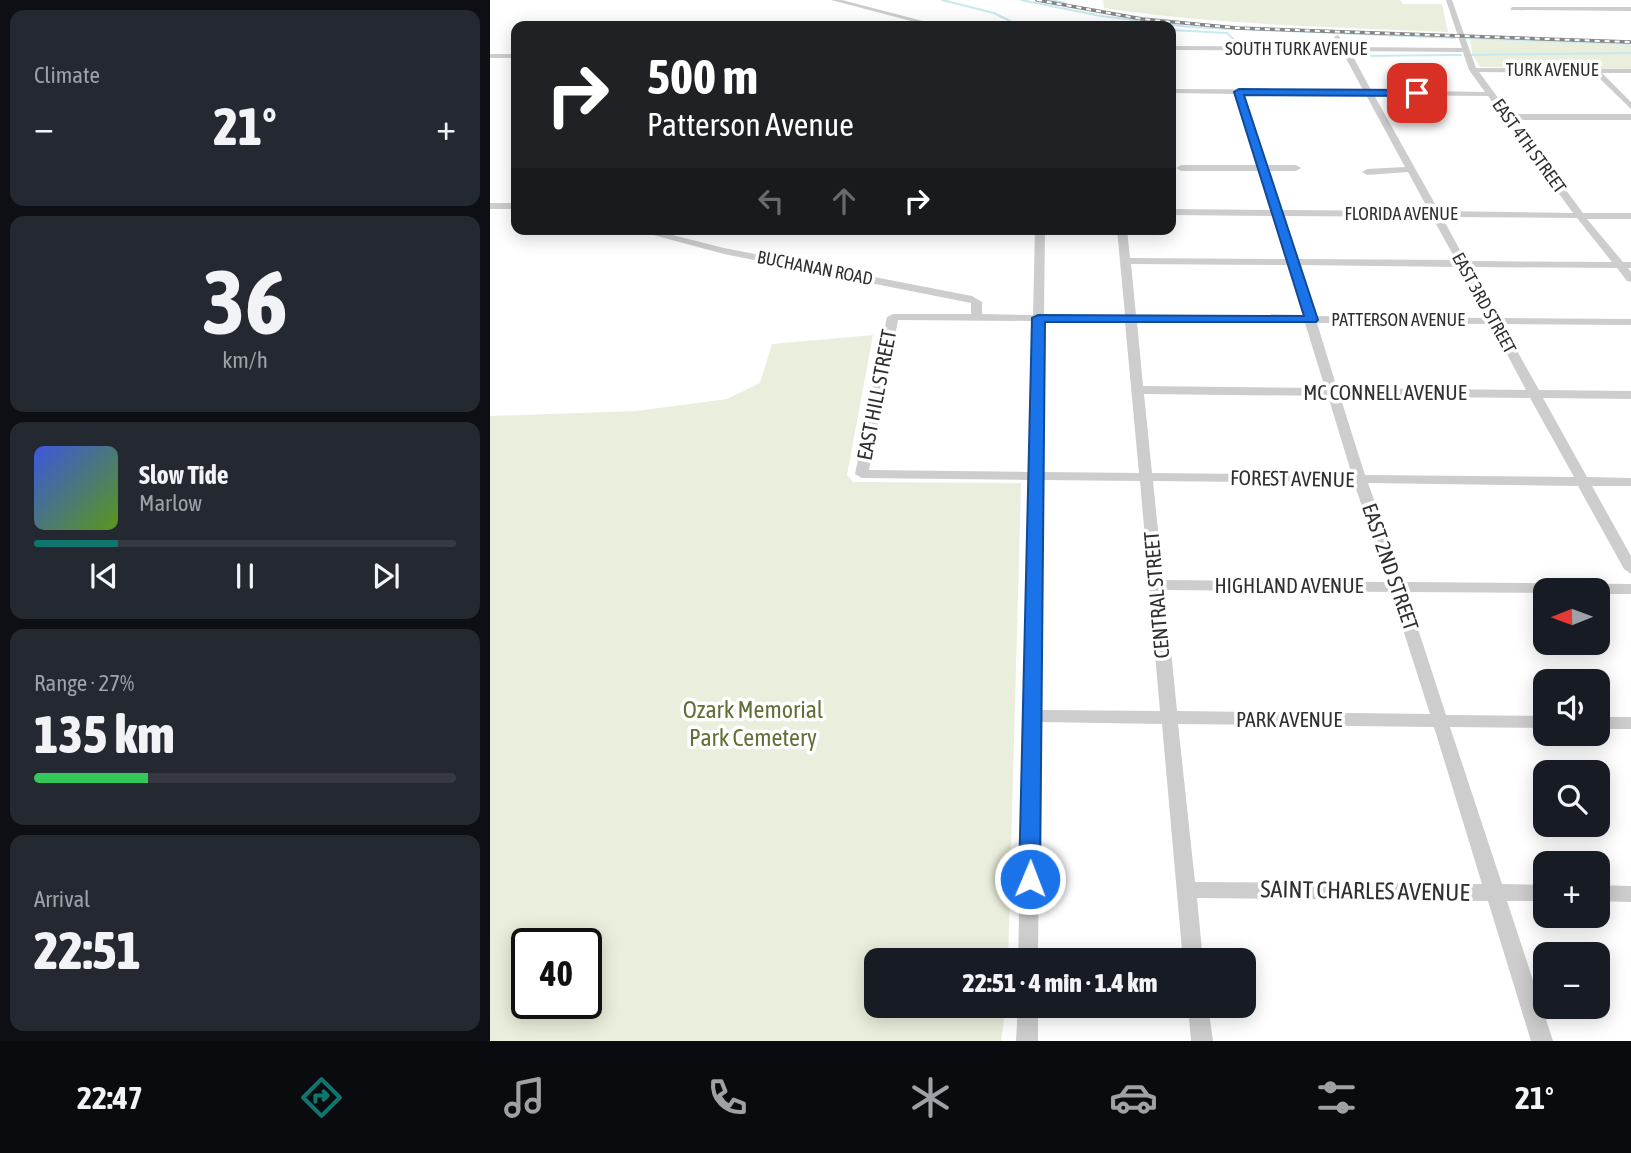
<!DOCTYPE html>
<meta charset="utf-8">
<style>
:root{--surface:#171b24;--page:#242831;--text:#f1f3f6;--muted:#9ea1a6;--line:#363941;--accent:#0f766e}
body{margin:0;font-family:"Asap Condensed",sans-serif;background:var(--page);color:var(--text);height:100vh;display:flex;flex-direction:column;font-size:26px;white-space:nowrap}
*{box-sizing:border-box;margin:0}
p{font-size:23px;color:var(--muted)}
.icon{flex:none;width:38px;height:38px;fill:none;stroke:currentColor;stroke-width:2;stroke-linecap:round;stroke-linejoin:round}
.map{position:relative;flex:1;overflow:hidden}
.drawer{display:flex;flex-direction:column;gap:10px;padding:10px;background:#0d0f14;width:490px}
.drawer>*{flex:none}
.hud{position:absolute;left:21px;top:21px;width:665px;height:214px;border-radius:14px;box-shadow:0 4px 18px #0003;background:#202124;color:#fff;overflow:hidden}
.needle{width:46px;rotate:269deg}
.buttons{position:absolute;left:1043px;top:578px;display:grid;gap:14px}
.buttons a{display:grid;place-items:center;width:77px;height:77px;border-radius:14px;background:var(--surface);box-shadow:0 4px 18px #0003;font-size:35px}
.speed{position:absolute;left:21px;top:928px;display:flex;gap:14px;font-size:35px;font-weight:700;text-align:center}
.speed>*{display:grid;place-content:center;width:91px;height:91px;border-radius:50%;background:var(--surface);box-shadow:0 4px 18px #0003;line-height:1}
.speed .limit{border:4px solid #111;border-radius:10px;background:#fff;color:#111}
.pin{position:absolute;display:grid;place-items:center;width:60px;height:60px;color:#fff;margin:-30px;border-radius:14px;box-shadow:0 4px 10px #0006}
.me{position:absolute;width:77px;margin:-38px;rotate:1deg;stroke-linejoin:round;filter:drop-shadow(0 0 5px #0008)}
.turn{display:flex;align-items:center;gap:24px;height:147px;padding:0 21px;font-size:32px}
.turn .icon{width:91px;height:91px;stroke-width:2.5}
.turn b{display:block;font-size:49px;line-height:60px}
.lanes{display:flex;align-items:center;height:66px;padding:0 21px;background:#0003;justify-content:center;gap:35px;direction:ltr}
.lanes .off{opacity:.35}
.big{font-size:52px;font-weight:800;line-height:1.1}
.drawer .tile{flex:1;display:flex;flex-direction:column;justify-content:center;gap:10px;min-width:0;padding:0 24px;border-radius:14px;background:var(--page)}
.drawer .dial{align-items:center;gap:0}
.dial b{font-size:91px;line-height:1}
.song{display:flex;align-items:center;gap:21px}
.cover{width:84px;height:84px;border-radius:10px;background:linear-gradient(135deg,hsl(230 70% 55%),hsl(90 70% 35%))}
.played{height:7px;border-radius:4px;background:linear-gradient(90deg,var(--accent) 20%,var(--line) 20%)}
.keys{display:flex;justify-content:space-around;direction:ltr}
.heat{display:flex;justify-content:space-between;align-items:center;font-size:38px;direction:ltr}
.charge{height:10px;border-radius:5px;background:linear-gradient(90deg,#34c759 27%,var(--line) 0)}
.trip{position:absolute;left:374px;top:948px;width:392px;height:70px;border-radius:14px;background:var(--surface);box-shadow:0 4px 18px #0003;font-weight:800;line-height:70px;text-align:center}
.tab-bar{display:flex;height:112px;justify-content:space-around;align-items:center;background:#090b0e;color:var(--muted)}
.tab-bar .icon{width:49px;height:49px}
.tab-bar .selected{color:var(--accent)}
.tab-bar b{font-size:32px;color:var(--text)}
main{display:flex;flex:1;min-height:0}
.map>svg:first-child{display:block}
.green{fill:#eaeedc;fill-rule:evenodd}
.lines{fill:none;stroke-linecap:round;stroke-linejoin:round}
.stream{stroke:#c7e9f0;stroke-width:2}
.minor{fill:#cdcdcd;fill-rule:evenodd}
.rail-casing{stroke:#858585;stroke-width:3.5}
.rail{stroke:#fff;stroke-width:2;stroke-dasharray:5;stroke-linecap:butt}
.route{fill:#1a73e8;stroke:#114b97;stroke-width:2}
.labels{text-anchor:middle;stroke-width:7;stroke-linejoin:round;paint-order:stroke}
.far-street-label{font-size:18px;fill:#303030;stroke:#fff}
.street-label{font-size:21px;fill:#303030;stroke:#fff}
.near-park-label{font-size:24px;fill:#607138;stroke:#fff}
.near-street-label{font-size:24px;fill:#303030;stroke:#fff}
</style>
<main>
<section class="drawer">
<div class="tile"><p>Climate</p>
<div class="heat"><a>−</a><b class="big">21°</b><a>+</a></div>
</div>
<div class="tile dial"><b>36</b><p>km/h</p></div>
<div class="tile">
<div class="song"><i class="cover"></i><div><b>Slow Tide</b><p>Marlow</p></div></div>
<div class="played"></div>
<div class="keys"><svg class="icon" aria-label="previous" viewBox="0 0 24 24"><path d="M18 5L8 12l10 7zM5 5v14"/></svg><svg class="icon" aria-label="pause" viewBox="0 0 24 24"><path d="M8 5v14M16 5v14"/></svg><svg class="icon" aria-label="next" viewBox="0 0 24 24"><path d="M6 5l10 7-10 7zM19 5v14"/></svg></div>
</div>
<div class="tile"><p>Range · 27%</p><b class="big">135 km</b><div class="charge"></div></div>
<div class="tile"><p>Arrival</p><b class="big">22:51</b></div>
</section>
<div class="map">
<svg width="1141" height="1041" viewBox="0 0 1141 1041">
<rect width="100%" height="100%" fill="#fff"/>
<!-- green -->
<path class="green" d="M613,0H910L913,4H952L958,32C843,27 728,25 614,8Z
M980,39L1141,45V69L990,67L982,53Z
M383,335L357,475L363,482L531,483L518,961H387V1006H516L511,1041H0V416L146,411L237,399L270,383L282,344ZM96,943V1003H37V943Z"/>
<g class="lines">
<!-- stream -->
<path class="stream" d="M452,0L504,13L524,23L564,26
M531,0L611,16L700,27L965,38
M561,0L575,3
M681,30L737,33L751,47
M975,38L1141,44
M760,51L854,56
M981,55L1141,53
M864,56L971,55"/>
<!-- minor -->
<path class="minor" d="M341,0H352L452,26H440Z
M956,0H962L986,68L1141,69V73H1112L1141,102V109L1104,73L989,72L1020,114H1141V120H1024L1093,213H1141V219H1097L1133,262H1141V268H1138L1141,272V282L1137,281L1127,268L980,267L1008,318L1141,319V325L1012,324L1049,390L1141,391V399L1053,398L1097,477L1141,478V486H1102L1141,556V574L1134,569L1088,486L878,483L913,582L1141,584V594H1108V590H1055V593L916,592L956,715L1055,716V728L960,727L1012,884L1055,885V901H1017L1063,1041H1041L998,901L707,898L713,961H693L672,724L550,722L548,961H528L539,480L372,478L365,474L397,317L403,314H481V303L234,254L141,229H159L234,248L482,296L492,302V314L543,315L545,229H555L554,315H635L627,229H637L640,258L796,259L783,216L681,215V209L781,210L769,171H691L686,168L691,165H767L746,94L681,93V89L873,90L852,51L681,50V46L850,47L844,37L848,35L857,47L972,48ZM860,51L973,52L979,70L995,92L881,90ZM754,94L876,95L915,167L877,169L872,172L877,175L918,172L939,211L791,210L778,171H806L811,168L806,165H776ZM884,95L998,96L1083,213L949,211ZM793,216L942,217L966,260L806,259ZM952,217L1087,218L1122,262L976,261ZM641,264L798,265L813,316L646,315ZM808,265L969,267L997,318L825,316ZM408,320L543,321L539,472L379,470ZM554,321L635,322L649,473L553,472ZM647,322L815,323L835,388L653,386ZM827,323L1001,324L1036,390L847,388ZM654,394L838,396L862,475L662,473ZM850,396L1040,398L1084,477L875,475ZM553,480L650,481L670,711L550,710ZM663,481L864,483L898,582L673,580ZM675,590L901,592L940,714L687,711ZM688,724L944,727L992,884L705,882Z
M1022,7H1141V11L1020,10Z
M0,54H26V58H0Z
M0,203H26V209H0Z
M1108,717H1141V729H1108Z
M1108,885L1141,886V902L1108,901Z
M528,1006H548V1041H526Z
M698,1006H718L723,1041H701Z"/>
<!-- rail casing -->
<g class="rail-casing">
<path id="rail" d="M547,0L652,19L747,28L1141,42"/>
</g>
<!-- rail -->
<use href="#rail" class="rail"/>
</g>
<!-- route -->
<path class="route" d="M749,89L927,90L932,93L927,96L754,95L828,320L826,322H555L550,879L547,886L540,888L532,886L529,879L542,318L548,315L814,316L744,92Z"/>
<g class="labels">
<!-- far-street labels -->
<g class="far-street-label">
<text x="806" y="55">SOUTH TURK AVENUE</text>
<text x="1062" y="76">TURK AVENUE</text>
<text transform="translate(1039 146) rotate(54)" y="6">EAST 4TH STREET</text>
<text x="911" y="220">FLORIDA AVENUE</text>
<text transform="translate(325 268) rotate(11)" y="6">BUCHANAN ROAD</text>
<text transform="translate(994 303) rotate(61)" y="6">EAST 3RD STREET</text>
<text x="908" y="326">PATTERSON AVENUE</text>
</g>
<!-- street labels -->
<g class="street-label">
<text x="895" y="400">MC CONNELL AVENUE</text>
<text transform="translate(387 395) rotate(-79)" y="7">EAST HILL STREET</text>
<text transform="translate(802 479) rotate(1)" y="7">FOREST AVENUE</text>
<text transform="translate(900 567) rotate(71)" y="7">EAST 2ND STREET</text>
<text x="799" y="593">HIGHLAND AVENUE</text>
<text transform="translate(667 595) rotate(-95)" y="7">CENTRAL STREET</text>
<text x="799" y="727">PARK AVENUE</text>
</g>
<!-- near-park labels -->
<g class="near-park-label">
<text x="263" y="718">Ozark Memorial<tspan x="263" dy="28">Park Cemetery</tspan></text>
</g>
<!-- near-street labels -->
<g class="near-street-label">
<text transform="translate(875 891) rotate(1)" y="8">SAINT CHARLES AVENUE</text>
</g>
</g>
</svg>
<div class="buttons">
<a><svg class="needle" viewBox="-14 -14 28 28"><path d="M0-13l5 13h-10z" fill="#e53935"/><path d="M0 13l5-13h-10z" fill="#9ea1a6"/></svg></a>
<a><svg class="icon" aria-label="sound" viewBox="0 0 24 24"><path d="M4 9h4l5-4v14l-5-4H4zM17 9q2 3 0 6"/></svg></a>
<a><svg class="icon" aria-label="search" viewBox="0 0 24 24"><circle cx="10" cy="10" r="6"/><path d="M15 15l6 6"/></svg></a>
<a>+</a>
<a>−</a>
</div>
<div class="speed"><div class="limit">40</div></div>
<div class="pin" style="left:927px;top:93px;background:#d93025"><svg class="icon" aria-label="arrive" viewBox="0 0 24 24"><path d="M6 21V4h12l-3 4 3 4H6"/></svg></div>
<svg class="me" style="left:540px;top:879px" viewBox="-20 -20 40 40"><circle r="17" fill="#1a73e8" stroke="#fff" stroke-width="3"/><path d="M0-11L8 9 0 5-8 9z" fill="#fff"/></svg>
<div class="trip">22:51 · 4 min · 1.4 km</div>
<div class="hud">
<div class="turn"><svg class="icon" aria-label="right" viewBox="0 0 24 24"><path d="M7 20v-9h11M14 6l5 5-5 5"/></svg><div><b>500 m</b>Patterson Avenue</div></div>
<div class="lanes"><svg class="icon off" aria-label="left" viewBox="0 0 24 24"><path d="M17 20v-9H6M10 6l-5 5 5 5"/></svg><svg class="icon off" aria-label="ahead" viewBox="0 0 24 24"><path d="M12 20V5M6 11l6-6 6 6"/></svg><svg class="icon" aria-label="right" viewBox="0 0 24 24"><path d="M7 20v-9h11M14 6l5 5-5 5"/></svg></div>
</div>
</div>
</main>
<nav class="tab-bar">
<b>22:47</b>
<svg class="icon selected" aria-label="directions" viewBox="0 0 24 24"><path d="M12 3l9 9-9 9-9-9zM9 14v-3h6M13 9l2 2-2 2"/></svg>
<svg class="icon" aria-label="music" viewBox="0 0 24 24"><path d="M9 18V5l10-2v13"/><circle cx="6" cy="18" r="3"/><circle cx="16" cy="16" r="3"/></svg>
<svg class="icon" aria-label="phone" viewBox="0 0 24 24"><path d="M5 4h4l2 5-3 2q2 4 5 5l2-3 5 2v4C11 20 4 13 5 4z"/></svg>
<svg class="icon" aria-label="climate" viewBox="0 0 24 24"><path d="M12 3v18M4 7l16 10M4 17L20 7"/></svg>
<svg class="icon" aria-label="car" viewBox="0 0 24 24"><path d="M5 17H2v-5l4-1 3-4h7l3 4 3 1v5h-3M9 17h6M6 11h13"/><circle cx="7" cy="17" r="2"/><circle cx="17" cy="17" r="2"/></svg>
<svg class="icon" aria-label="filters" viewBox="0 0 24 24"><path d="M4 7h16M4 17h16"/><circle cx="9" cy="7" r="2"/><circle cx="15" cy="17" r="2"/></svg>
<b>21°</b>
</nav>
